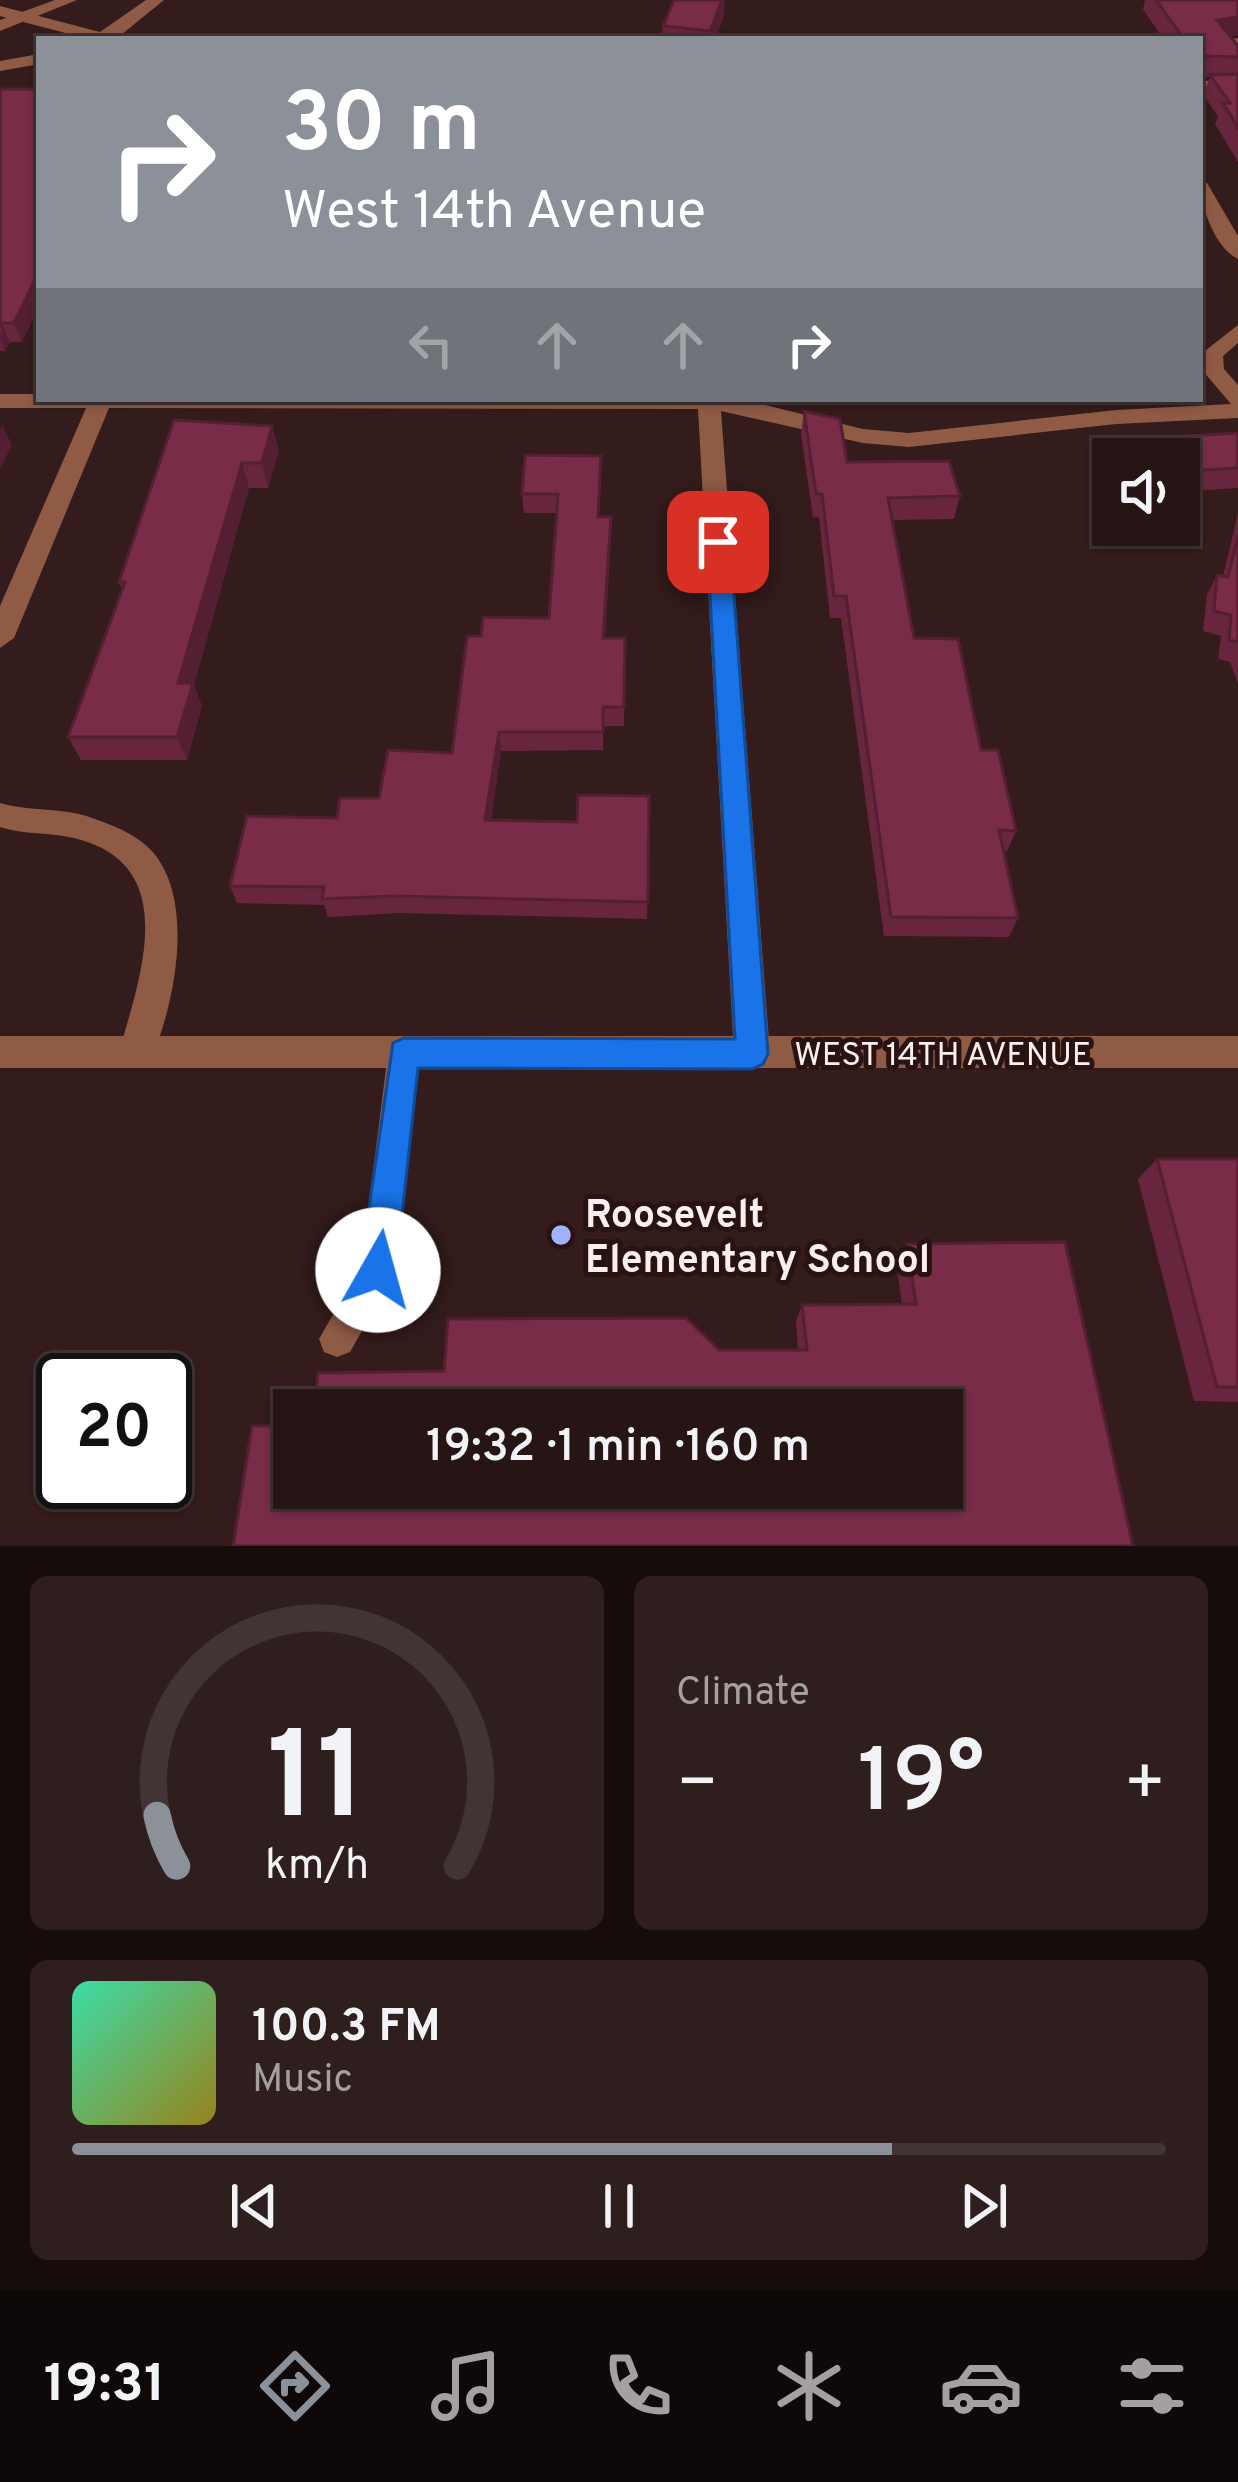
<!DOCTYPE html>
<meta charset="utf-8">
<style>
:root{--surface:#261514;--page:#2e1e1d;--text:#f1f3f6;--muted:#a49fa0;--line:#423434;--accent:#8c9099}
body{margin:0;font-family:Overpass,sans-serif;background:var(--page);color:var(--text);height:100vh;display:flex;flex-direction:column;font-size:45px;white-space:nowrap}
*{box-sizing:border-box;margin:0}
p{font-size:39px;color:var(--muted)}
.icon{flex:none;width:66px;height:66px;fill:none;stroke:currentColor;stroke-width:2;stroke-linecap:round;stroke-linejoin:round}
.map{position:relative;height:1546px;overflow:hidden}
.details{display:flex;flex-direction:column;gap:30px;padding:30px;background:#150c0b;flex:1}
.details>*{flex:none}
.banner{position:absolute;left:36px;top:36px;width:1167px;height:366px;border-radius:0px;box-shadow:0 3px 9px #0004,0 0 0 3px var(--line);background:#8c9099;color:#fff;overflow:hidden}
.controls{position:absolute;left:1092px;top:438px;display:grid;gap:24px}
.controls a{display:grid;place-items:center;width:108px;height:108px;border-radius:0px;background:var(--surface);box-shadow:0 3px 9px #0004,0 0 0 3px var(--line);font-size:60px}
.speed{position:absolute;left:36px;top:1353px;display:flex;gap:24px;font-size:60px;font-weight:700;text-align:center}
.speed>*{display:grid;place-content:center;width:156px;height:156px;border-radius:50%;background:var(--surface);box-shadow:0 3px 9px #0004,0 0 0 3px var(--line);line-height:1}
.speed .limit{border:6px solid #111;border-radius:18px;background:#fff;color:#111}
.pin{position:absolute;display:grid;place-items:center;width:102px;height:102px;color:#fff;margin:-51px;border-radius:24px;box-shadow:0 6px 18px #0006}
.me{position:absolute;width:132px;margin:-66px;rotate:7deg;stroke-linejoin:round;filter:drop-shadow(0 0 9px #0008)}
.turn{display:flex;align-items:center;gap:42px;height:252px;padding:0 48px;font-size:54px}
.turn .icon{width:156px;height:156px;stroke-width:2.5}
.turn b{display:block;font-size:84px;line-height:102px}
.lanes{display:flex;align-items:center;height:114px;padding:0 48px;background:#0003;justify-content:center;gap:60px;direction:ltr}
.lanes .off{opacity:.35}
.big{font-size:90px;font-weight:600;line-height:1.1}
.details .widget{flex:1;display:flex;flex-direction:column;justify-content:center;gap:18px;min-width:0;padding:0 42px;border-radius:18px;background:var(--page)}
.details .dial{align-items:center;gap:0}
.dial svg{height:312px;overflow:visible;fill:none;stroke:var(--line);stroke-width:7;stroke-linecap:round;text-anchor:middle}
.dial text{fill:var(--text);stroke:none}
.song{display:flex;align-items:center;gap:36px}
.cover{width:144px;height:144px;border-radius:18px;background:linear-gradient(135deg,hsl(160 70% 55%),hsl(50 70% 35%))}
.played{height:12px;border-radius:6px;background:linear-gradient(90deg,var(--accent) 75%,var(--line) 75%)}
.keys{display:flex;justify-content:space-around;direction:ltr}
.heat{display:flex;justify-content:space-between;align-items:center;font-size:66px;direction:ltr}
.details .tiles{flex:1;display:grid;gap:30px;grid-template-columns:1fr 1fr}
.widget:last-child{grid-column:span 2}
.trip{position:absolute;left:273px;top:1389px;width:690px;height:120px;border-radius:0px;background:var(--surface);box-shadow:0 3px 9px #0004,0 0 0 3px var(--line);font-weight:600;line-height:120px;text-align:center}
.tab-bar{display:flex;height:192px;justify-content:space-around;align-items:center;background:#0f0808;color:var(--muted)}
.tab-bar .icon{width:84px;height:84px}
.tab-bar .selected{color:var(--accent)}
.tab-bar b{font-size:54px;color:var(--text)}
.map>svg:first-child{display:block}
.lines{fill:none;stroke-linecap:round;stroke-linejoin:round}
.service{fill:#8f5b45;fill-rule:evenodd}
.minor{fill:#8f5b45;fill-rule:evenodd}
.tertiary{fill:#8f5b45;fill-rule:evenodd}
.wall{fill:#67263e}
.shaded-wall{fill:#541f32}
.building{fill:#782c48;stroke:#541f32;stroke-width:3}
.route{fill:#1a73e8;stroke:#114b97;stroke-width:3}
.poi-dot{fill:#a3b2fd;stroke:#291312;stroke-width:4.5}
.labels{text-anchor:middle;stroke-width:10;stroke-linejoin:round;paint-order:stroke}
.street-label{font-size:33px;fill:#fdefee;stroke:#291312}
.near-poi-label{font-size:39px;font-weight:bold;fill:#fdefee;stroke:#291312;text-anchor:start}
</style>
<div class="map">
<svg width="1238" height="1546" viewBox="0 0 1238 1546">
<rect width="100%" height="100%" fill="#331c1b"/>
<g class="lines">
<!-- service -->
<path class="service" d="M1238,38V46L1232,47L1238,55V70L1214,43Z
M404,1038L415,1043L420,1053L396,1271L350,1352L337,1357L324,1352L319,1339L361,1266L388,1053L393,1043Z"/>
<!-- minor -->
<path class="minor" d="M146,0H164L116,39H89L0,16V6L100,32Z
M39,54V64L0,71V61Z
M1200,81H1238V91H1200Z
M1200,181L1207,183L1238,236V259C1215,248 1200,206 1200,181Z
M1238,325V343L1223,356L1224,369L1238,385V418L1116,424L909,447L863,443L721,411L770,1054L764,1066L752,1070L740,1066L734,1054L698,409L109,408L14,638L0,648V606L86,408H0V394H39V399H740L863,429L909,433L1116,410L1231,404L1202,370L1201,354Z
M0,803C30,812 63,807 92,818C115,826 141,836 156,856C195,908 174,1008 149,1064L137,1068L125,1064L119,1052C140,977 183,864 74,838C50,832 24,835 0,827Z"/>
<!-- tertiary -->
<path class="tertiary" d="M55,0H77L0,31V20Z
M0,1036H1238V1068H0Z"/>
</g>
<!-- wall -->
<path class="wall" d="M1145,0H1238V35L1230,36L1238,46V162L1215,124L1218,116L1203,95L1210,77L1200,76V39H1163L1143,9Z
M724,16L715,39H662L663,26Z
M39,84V306L22,342H10L5,351H0V89H36Z
M804,411L847,462L960,496L954,519L892,520L914,638L981,750L1016,831L1007,851H1003L1018,918L1009,937L884,936L841,618H830L819,517H813L801,434Z
M174,420L279,450L268,488H249L194,685L202,706L187,760H81L68,737L122,589L119,582Z
M1238,433V488L1179,492V459L1160,458L1169,437Z
M601,456L599,517L611,536L605,638H625L624,726H603V750L501,751L491,820L577,822L649,796L647,919L400,913L328,917L324,905L237,903L230,886L337,818L379,798L452,753L481,636L549,618L556,513H524L522,494Z
M1238,513V684L1230,662L1218,659L1221,636L1203,631L1207,595L1217,575L1223,576Z
M1157,1159H1238V1402L1194,1401L1138,1179Z
M907,1244L1133,1546L294,1488L444,1371L719,1350H798L796,1321L802,1305L902,1304L896,1262Z"/>
<!-- shaded-wall -->
<path class="shaded-wall" d="M722,0H725L724,16L715,39H710V31Z
M1238,17V35L1210,40L1217,20Z
M39,272V306L22,342L14,323Z
M2,323L10,342L5,351L0,339Z
M2,425L12,445L0,469V430Z
M272,426L279,450L268,488L262,463Z
M242,463L249,488L194,685L202,706L187,760L177,737L178,683Z
M611,517V536L604,657L603,638Z
M499,732L501,751L488,838L485,820Z"/>
<!-- building -->
<path class="building" d="M674,0H722L710,31L663,26Z
M1156,0H1238V17L1217,20L1238,46V57L1207,56L1202,65L1200,61V39H1184Z
M1238,74V128L1223,103H1230L1210,75Z
M39,84V272L14,323H2L0,326V89H36Z
M804,411L840,419L847,462L949,461L960,496L888,498L914,638L958,639L981,750H998L1016,831L999,830L1018,918L891,917L846,596H834L822,494H816Z
M174,420L272,426L262,463H242L178,683H193L177,737H68L125,582H119Z
M1238,433V468L1188,471L1169,437Z
M525,455L601,456L598,517H611L603,638H625L624,707H603V732H499L485,820L577,822L578,795L649,796L648,902L395,896L322,899L324,887L230,886L247,816L337,818L340,798H379L388,750L452,753L467,636H481L483,617L549,618L558,494H522Z
M1238,535V642L1229,640L1231,615L1214,611L1217,575L1228,577Z
M1157,1159H1238V1387H1217Z
M1065,1242L1133,1546H233L252,1426L294,1425V1488H942V1410H314L318,1373L444,1371L448,1319L686,1318L719,1350H807L802,1305L916,1304L907,1244Z"/>
<!-- route -->
<path class="route" d="M718,534L730,542L768,1054L763,1064L752,1069L418,1068L396,1270L391,1283L378,1288L365,1283L360,1270L393,1043L404,1038L735,1039L707,542Z"/>
<!-- markers -->
<circle class="poi-dot" cx="561" cy="1235" r="12"/>
<g class="labels">
<!-- street labels -->
<g class="street-label">
<text x="943" y="1065">WEST 14TH AVENUE</text>
</g>
<!-- near-poi labels -->
<g class="near-poi-label">
<text x="585" y="1227">Roosevelt<tspan x="585" dy="45">Elementary School</tspan></text>
</g>
</g>
</svg>
<div class="controls">
<a><svg class="icon" aria-label="sound" viewBox="0 0 24 24"><path d="M4 9h4l5-4v14l-5-4H4zM17 9q2 3 0 6"/></svg></a>
</div>
<div class="speed"><div class="limit">20</div></div>
<div class="pin" style="left:718px;top:542px;background:#d93025"><svg class="icon" aria-label="arrive" viewBox="0 0 24 24"><path d="M6 21V4h12l-3 4 3 4H6"/></svg></div>
<svg class="me" style="left:378px;top:1270px" viewBox="-20 -20 40 40"><circle r="19" fill="#fff"/><path d="M0-13L10 11 0 6-10 11z" fill="#1a73e8"/></svg>
<div class="trip">19:32 · 1 min · 160 m</div>
<div class="banner">
<div class="turn"><svg class="icon" aria-label="right" viewBox="0 0 24 24"><path d="M7 20v-9h11M14 6l5 5-5 5"/></svg><div><b>30 m</b>West 14th Avenue</div></div>
<div class="lanes"><svg class="icon off" aria-label="left" viewBox="0 0 24 24"><path d="M17 20v-9H6M10 6l-5 5 5 5"/></svg><svg class="icon off" aria-label="ahead" viewBox="0 0 24 24"><path d="M12 20V5M6 11l6-6 6 6"/></svg><svg class="icon off" aria-label="ahead" viewBox="0 0 24 24"><path d="M12 20V5M6 11l6-6 6 6"/></svg><svg class="icon" aria-label="right" viewBox="0 0 24 24"><path d="M7 20v-9h11M14 6l5 5-5 5"/></svg></div>
</div>
</div>
<section class="details">
<div class="tiles">
<div class="widget dial"><svg viewBox="0 0 100 80">
<path d="M14 69A42 42 0 1 1 86 69"/>
<path d="M14 69A42 42 0 0 1 9 56" stroke="#8c9099"/>
<text x="50" y="56" font-size="32" font-weight="700">11</text>
<text x="50" y="72" font-size="11">km/h</text>
</svg></div>
<div class="widget"><p>Climate</p>
<div class="heat"><a>−</a><b class="big">19°</b><a>+</a></div>
</div>
<div class="widget">
<div class="song"><i class="cover"></i><div><b>100.3 FM</b><p>Music</p></div></div>
<div class="played"></div>
<div class="keys"><svg class="icon" aria-label="previous" viewBox="0 0 24 24"><path d="M18 5L8 12l10 7zM5 5v14"/></svg><svg class="icon" aria-label="pause" viewBox="0 0 24 24"><path d="M8 5v14M16 5v14"/></svg><svg class="icon" aria-label="next" viewBox="0 0 24 24"><path d="M6 5l10 7-10 7zM19 5v14"/></svg></div>
</div>
</div>
</section>
<nav class="tab-bar">
<b>19:31</b>
<svg class="icon selected" aria-label="directions" viewBox="0 0 24 24"><path d="M12 3l9 9-9 9-9-9zM9 14v-3h6M13 9l2 2-2 2"/></svg>
<svg class="icon" aria-label="music" viewBox="0 0 24 24"><path d="M9 18V5l10-2v13"/><circle cx="6" cy="18" r="3"/><circle cx="16" cy="16" r="3"/></svg>
<svg class="icon" aria-label="phone" viewBox="0 0 24 24"><path d="M5 4h4l2 5-3 2q2 4 5 5l2-3 5 2v4C11 20 4 13 5 4z"/></svg>
<svg class="icon" aria-label="climate" viewBox="0 0 24 24"><path d="M12 3v18M4 7l16 10M4 17L20 7"/></svg>
<svg class="icon" aria-label="car" viewBox="0 0 24 24"><path d="M5 17H2v-5l4-1 3-4h7l3 4 3 1v5h-3M9 17h6M6 11h13"/><circle cx="7" cy="17" r="2"/><circle cx="17" cy="17" r="2"/></svg>
<svg class="icon" aria-label="filters" viewBox="0 0 24 24"><path d="M4 7h16M4 17h16"/><circle cx="9" cy="7" r="2"/><circle cx="15" cy="17" r="2"/></svg>
</nav>
